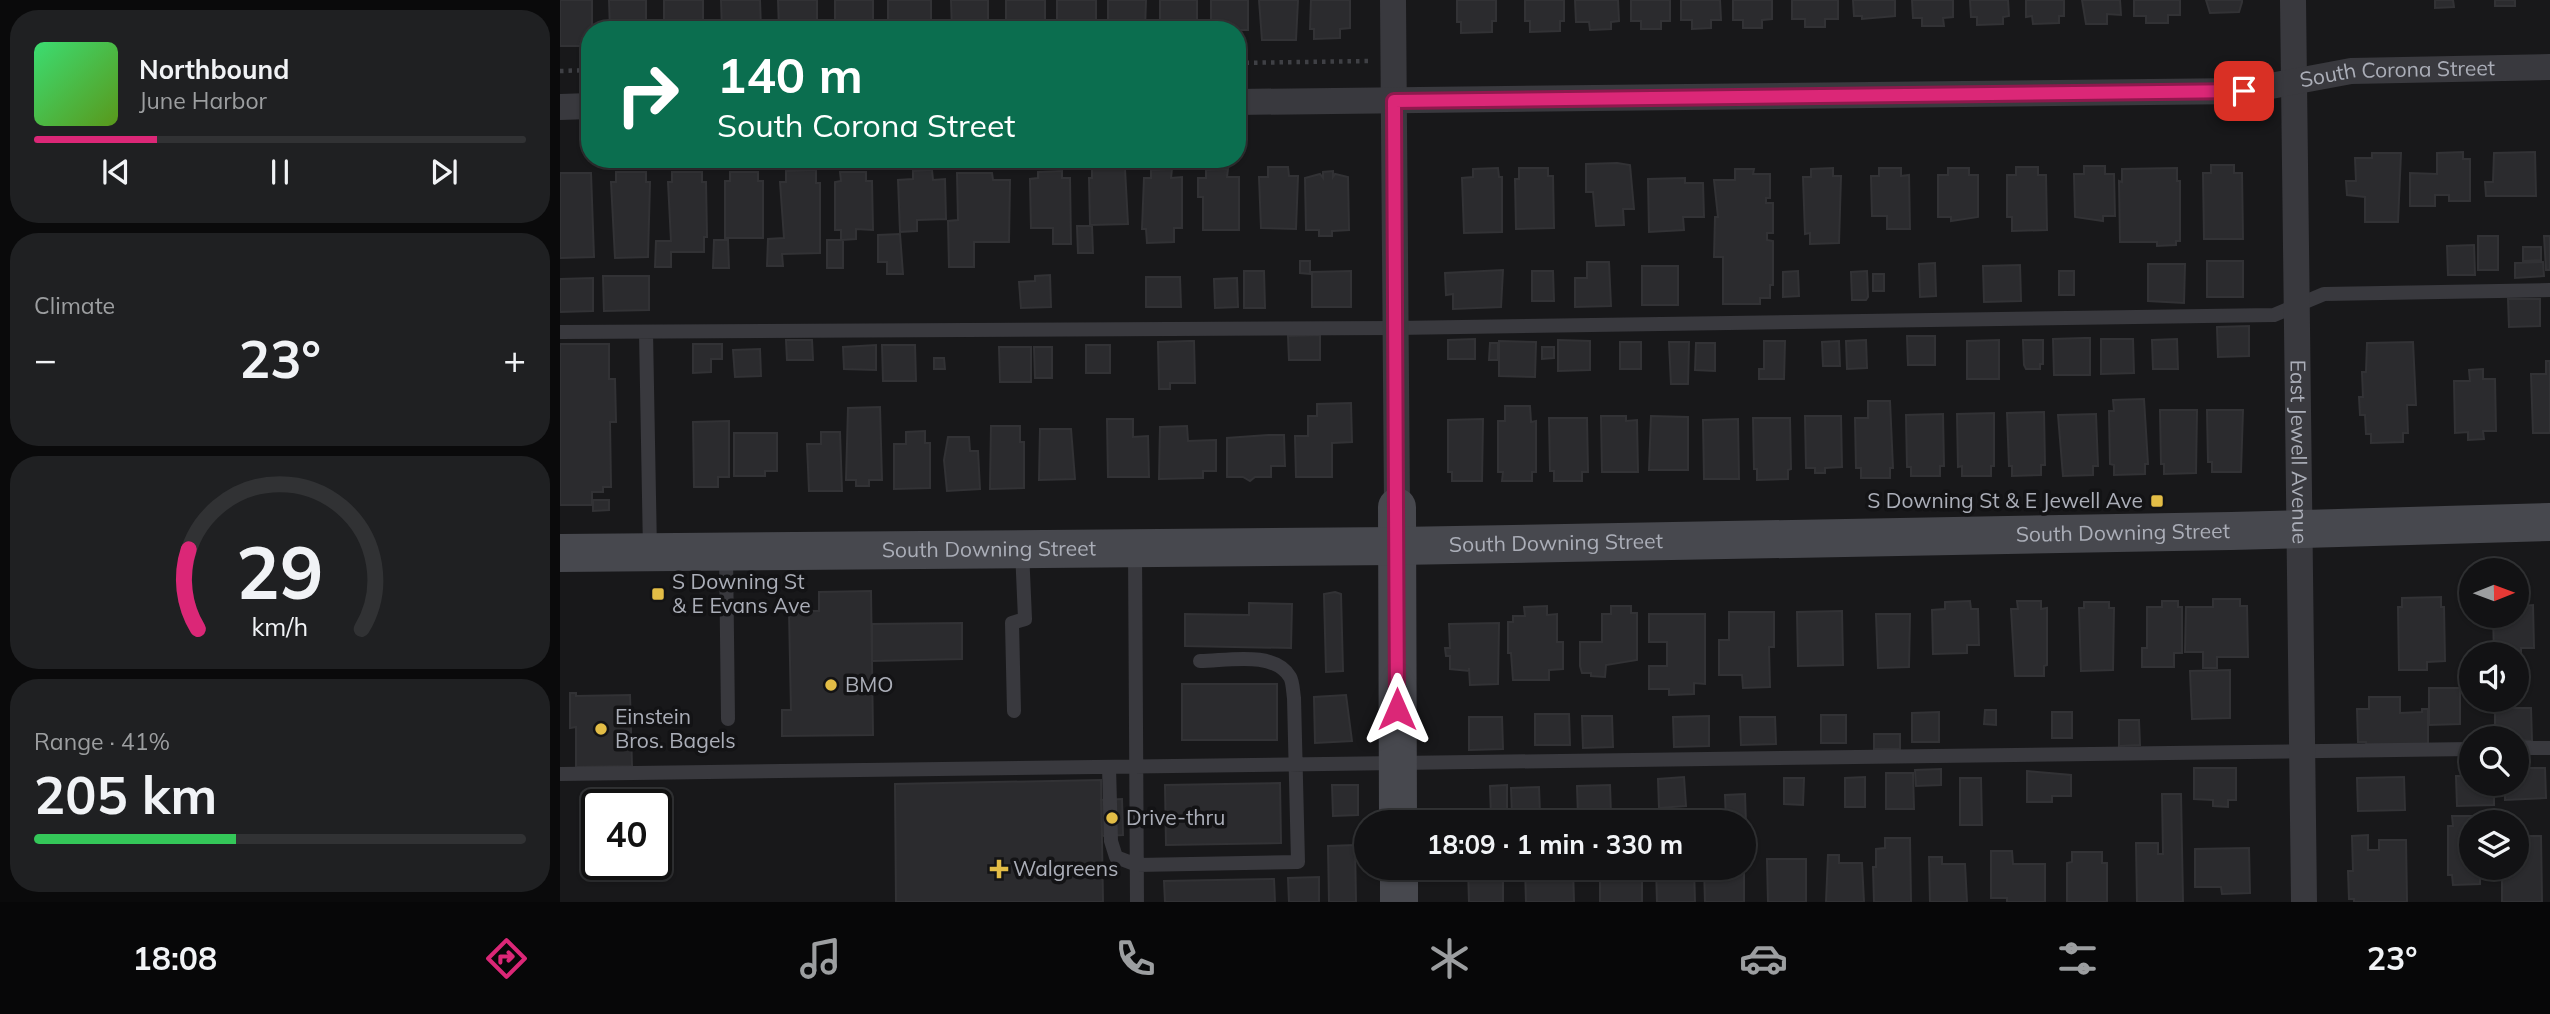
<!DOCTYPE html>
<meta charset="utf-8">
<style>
:root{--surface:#121214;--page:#1f2022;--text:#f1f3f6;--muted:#9c9ea0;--line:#313234;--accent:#db2777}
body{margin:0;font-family:Mulish,sans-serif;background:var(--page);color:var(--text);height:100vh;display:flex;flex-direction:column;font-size:26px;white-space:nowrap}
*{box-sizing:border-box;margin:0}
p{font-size:23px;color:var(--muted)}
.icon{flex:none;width:38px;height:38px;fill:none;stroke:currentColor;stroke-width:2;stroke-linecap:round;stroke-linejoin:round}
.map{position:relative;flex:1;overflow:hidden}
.panel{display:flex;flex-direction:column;gap:10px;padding:10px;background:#0a0a0b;width:560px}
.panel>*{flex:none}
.banner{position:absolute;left:21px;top:21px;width:665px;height:147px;border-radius:28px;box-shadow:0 2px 5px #0004,0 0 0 2px var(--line);background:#0b6e4f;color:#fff;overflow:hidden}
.needle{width:46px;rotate:89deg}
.buttons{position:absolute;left:1899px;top:558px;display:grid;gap:14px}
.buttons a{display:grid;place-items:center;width:70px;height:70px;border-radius:50%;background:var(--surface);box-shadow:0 2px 5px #0004,0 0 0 2px var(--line);font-size:35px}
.speed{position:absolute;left:21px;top:789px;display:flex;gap:14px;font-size:35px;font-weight:700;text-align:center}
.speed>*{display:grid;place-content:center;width:91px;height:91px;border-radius:50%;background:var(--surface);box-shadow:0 2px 5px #0004,0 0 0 2px var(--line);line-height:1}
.speed .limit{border:4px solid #111;border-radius:10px;background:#fff;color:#111}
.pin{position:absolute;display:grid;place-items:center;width:60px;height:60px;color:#fff;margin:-30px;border-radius:14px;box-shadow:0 4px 10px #0006}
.me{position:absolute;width:77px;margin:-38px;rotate:0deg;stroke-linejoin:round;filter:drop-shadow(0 0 5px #0008)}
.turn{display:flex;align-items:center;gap:24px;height:147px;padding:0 21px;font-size:32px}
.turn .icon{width:91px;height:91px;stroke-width:2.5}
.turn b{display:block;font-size:49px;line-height:60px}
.big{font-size:52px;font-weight:700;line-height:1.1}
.panel .tile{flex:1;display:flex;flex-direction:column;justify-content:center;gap:10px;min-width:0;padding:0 24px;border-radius:28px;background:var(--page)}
.panel .dial{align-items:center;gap:0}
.dial svg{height:182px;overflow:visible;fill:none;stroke:var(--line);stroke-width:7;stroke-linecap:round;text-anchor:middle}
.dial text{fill:var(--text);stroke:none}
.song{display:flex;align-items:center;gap:21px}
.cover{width:84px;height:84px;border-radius:10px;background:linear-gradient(135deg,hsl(140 70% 55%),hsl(90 70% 35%))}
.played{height:7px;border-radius:4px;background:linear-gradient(90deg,var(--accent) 25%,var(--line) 25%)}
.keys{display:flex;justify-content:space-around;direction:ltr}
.heat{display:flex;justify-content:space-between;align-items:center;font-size:38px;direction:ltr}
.charge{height:10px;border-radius:5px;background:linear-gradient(90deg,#34c759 41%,var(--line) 0)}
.trip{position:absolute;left:794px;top:810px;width:402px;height:70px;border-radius:35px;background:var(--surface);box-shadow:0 2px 5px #0004,0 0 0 2px var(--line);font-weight:700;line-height:70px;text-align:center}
.dock{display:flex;height:112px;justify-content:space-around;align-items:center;background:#070708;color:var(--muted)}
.dock .icon{width:49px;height:49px}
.dock .active{color:var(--accent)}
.dock b{font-size:32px;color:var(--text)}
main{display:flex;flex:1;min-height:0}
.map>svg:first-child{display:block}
.building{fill:#2b2b2e;stroke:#323235;stroke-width:2}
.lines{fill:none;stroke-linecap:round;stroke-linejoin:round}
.path{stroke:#3f4045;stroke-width:4.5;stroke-dasharray:3.5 5;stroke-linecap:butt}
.lane{stroke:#39393e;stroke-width:14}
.street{stroke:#39393e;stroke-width:26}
.secondary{stroke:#47484e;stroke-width:38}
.route-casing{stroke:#8e194d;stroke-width:18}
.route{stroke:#db2777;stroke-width:12}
.poi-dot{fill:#e3bd46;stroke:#131315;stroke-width:2.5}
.labels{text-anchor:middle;stroke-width:7;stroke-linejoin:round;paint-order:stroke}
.street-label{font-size:21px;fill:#abaeb8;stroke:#131315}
.poi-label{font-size:21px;fill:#abaeb8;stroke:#131315;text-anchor:start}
</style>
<main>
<section class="panel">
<div class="tile">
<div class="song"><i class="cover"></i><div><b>Northbound</b><p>June Harbor</p></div></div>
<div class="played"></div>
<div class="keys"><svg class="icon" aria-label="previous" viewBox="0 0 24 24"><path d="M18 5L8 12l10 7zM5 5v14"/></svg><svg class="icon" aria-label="pause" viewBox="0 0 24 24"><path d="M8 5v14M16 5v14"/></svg><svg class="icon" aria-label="next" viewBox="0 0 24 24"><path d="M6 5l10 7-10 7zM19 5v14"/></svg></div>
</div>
<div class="tile"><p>Climate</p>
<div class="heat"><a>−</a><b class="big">23°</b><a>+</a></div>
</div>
<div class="tile dial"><svg viewBox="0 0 100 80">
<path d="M14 69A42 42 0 1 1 86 69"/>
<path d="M14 69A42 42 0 0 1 10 34" stroke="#db2777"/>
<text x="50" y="56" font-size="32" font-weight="700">29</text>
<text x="50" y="72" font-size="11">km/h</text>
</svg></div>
<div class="tile"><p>Range · 41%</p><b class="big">205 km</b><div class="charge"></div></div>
</section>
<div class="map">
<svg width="1990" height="902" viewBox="0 0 1990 902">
<rect width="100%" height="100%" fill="#18181a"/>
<!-- building -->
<path class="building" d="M0,0H32V30L28,46H0Z
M49,0H86V30H50Z
M104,0H143V30H104Z
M161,0H200L201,30H162Z
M218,0H257V30H219Z
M275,0H313V30H275Z
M328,0H371V30H328Z
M391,0H428V30H392Z
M446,0H485V29H446Z
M497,0H536V30H497Z
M548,0H586L585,30H548Z
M600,0H637V30H600Z
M651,0H688V30H651Z
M699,0H738L736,40H702Z
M751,0H790V28L780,29V38L754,39V29H750Z
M897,0H936V21H932V32L901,33V22H897Z
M965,0H1004V21H1000V31L970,32V21H965Z
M1015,0H1058L1059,21L1051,22V29L1030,30L1029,22H1016Z
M1071,0H1110V21H1101V29H1081V21H1071Z
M1121,0H1160L1161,20H1151V28L1132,29V20H1121Z
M1173,0H1212V19L1202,20V28H1183V20H1173Z
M1232,0H1278V19H1265V27H1245V19H1232Z
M1293,0H1335V16L1302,19V16H1294Z
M1352,0H1393V17L1383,18L1384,26H1362V18H1353Z
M1410,0H1448L1449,16L1443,17V24L1417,25V17H1411Z
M1466,0H1504V16H1499V23L1473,24L1472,16L1466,17Z
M1522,0H1560L1561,15L1547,14V24H1526Z
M1574,0H1620V15H1608V23H1586V16H1574Z
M1646,0H1682V2L1679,12L1650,13Z
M1875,0H1893L1894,7L1875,8Z
M1935,0H1955V6H1935Z
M1903,152V159H1910V201H1889V195H1875V206H1850V173L1877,174V153Z
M1975,152L1976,196H1926L1925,182H1933L1934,153Z
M1812,153H1841L1838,222H1805V197L1787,195L1786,181H1796L1795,158H1812Z
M1057,163L1070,165L1074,209H1063L1064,225L1036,226L1033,192H1026V164Z
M1651,165H1674V173H1682L1683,239H1644L1643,173H1651Z
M1524,166H1545V174H1554L1555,216H1543V221L1515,217L1514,174H1524Z
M708,167H728L729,176H738L736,229L701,228L699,177H708Z
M1456,167H1478V175H1486L1487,230L1452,231V217H1447V175H1456Z
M938,168L939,177H942V232L904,233L902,178L913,177V169Z
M959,168H988V176H993L994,228L956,229L955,179H959Z
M1273,168V176H1281L1279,243L1250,244V233L1245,234L1243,177H1251V169Z
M1319,168H1341V176L1349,175L1350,229H1327V216H1312L1311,176H1319Z
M1388,168H1409V175H1418V217L1391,221V217H1378V175H1388Z
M1617,168V181H1620V241H1616V245L1597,246V242H1560L1559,181L1562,182V169Z
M532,169H565L568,224L530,225L529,178H532Z
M612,169L611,178L622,177V228H614V242L587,243L586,229H582L584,178H591V170Z
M668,169L667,177H679V230H643V197H638V178H646V170Z
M1175,169H1194L1193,174H1210V198H1206V203H1213V233H1207V240L1213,241V285H1210V298H1200V304H1163V257H1154L1155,217H1158L1154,180H1175Z
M256,170V183H260V253L222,254L223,266H207L208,239L224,238L220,182H226V171Z
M372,170L373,180L385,179L386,219L357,220V231L340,232L338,180L353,179V171Z
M502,171V178H510L511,244H493V228H471L470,179L478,178V172Z
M773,171V177L775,174L788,177L789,230L772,231V236H759V230H746L745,178L760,174L763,178V172Z
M56,172H86V182H90L88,257L55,258L51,182H56Z
M112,172H142V182H146L147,237H144V252H111V267H95L96,241H111L108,182H112Z
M170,172H198V181H203V238H165V181H170Z
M280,172H306V181H312L313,230L296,229V239L281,240V230H275V182L281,181Z
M0,173H31L34,257L0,258Z
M397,173H432L433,180H450L449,242H414V267H389L388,221L398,220Z
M1125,178V183H1143L1144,217H1123L1124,230L1089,232L1088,179Z
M517,226H532L533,253H518Z
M340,234L343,274H327V262H318V235Z
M1918,236H1938V270H1918Z
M1984,236H1990V270H1986Z
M154,240H168L169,268H153Z
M267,240H283V268H267Z
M1914,245L1915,275H1888L1887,246Z
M1963,247H1981V260L1963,261Z
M740,261H750V274L740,273Z
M1647,261H1683V297H1647Z
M1027,262H1049L1051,306L1015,307V278H1027Z
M1983,262L1984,276L1955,278V263Z
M1375,263L1376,296L1360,297L1359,264Z
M1588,264H1625L1624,303L1588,301Z
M1460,265L1461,301L1424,302L1423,266Z
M1082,266H1118V305H1082Z
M943,270L941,307L893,309V294L886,295L885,273Z
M684,271H704L705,308H684Z
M791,271V307H752V272Z
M972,271H993L994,301H972Z
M1238,271L1239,296L1223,297V272Z
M1307,271L1308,297L1306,300H1292L1291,272Z
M1499,271H1514V295H1499Z
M1313,274H1324V291H1313Z
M490,275L491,307L461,308L459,282L475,281V276Z
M43,276H89V310L44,311Z
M586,277H620L621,307H586Z
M33,278V311L0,312V279Z
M677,278L678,307L655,308L654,279Z
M1948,299H1980V326L1949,327Z
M1689,326V356L1658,357L1657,327Z
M760,335V360H729L728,336Z
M1347,336H1375V365H1348Z
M1524,338H1530V375H1494L1493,339Z
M915,339V359H888V340Z
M1541,339H1573L1574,373L1541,374Z
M1617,339L1618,369H1593L1592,340Z
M226,340H252L253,360H227Z
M998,340L1030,341V370L998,371Z
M1306,340L1307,368L1287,369L1286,341Z
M1439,340V379H1407V341Z
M1463,340H1483V364H1480V369H1466L1464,365Z
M629,341H634L635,383H610V389H599L598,342Z
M939,341L976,342L975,377L939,376Z
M1204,341H1225L1224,379H1199V369H1204Z
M1279,341L1280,366H1263L1262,342Z
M1060,342H1081V369H1060Z
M1109,342H1129L1128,384H1111Z
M1853,342L1856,405H1847L1848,433H1843V442L1811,443V434H1806L1805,415H1800L1799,397H1803L1802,372H1806L1807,343Z
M930,343H938V360H929Z
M1136,343H1155V371L1135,370Z
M0,344H49V379H55L56,422H50L51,487H43V492H32V505H0Z
M133,344H162V359H151V372L133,373Z
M316,345V370L284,369L283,347Z
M322,345H355L356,381H323Z
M526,345H550V373H526Z
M439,347H471V382H440Z
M474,347H492V378H475Z
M982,347H994V358L982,359Z
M200,349L201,376L175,377L173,350Z
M374,358H384L385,369H374Z
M1986,361H1990V433H1973L1971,374H1986Z
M1923,369V379H1935L1936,431H1923L1924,439L1908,440V432L1895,433L1894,381H1910L1909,370Z
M1584,399L1588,464H1585V474L1554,475V465L1550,464L1549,411H1554L1553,400Z
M1308,401H1330L1333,468H1330V478H1301V468H1296L1295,418H1308Z
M791,403L792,442L772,443V477H736L735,436H748V416H757V404Z
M945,406H970L971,422L976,421V472H972V481H942L943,472H938V421H945Z
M320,407L322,480H309V486H296V480H286L288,408Z
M1600,410H1637L1636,473L1604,474V464H1601Z
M1647,410H1683L1681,472H1652V462H1648Z
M1484,412L1485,465H1481V475L1452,476V466H1449L1447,413Z
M1434,413V466H1431V476H1402V466L1398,467L1397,414Z
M1383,414L1384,466H1380V476H1351V467H1347L1346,415Z
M1536,414L1538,466H1533V475L1503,476L1498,415Z
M1041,416H1066V421L1077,420L1078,472H1042Z
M1091,416L1128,417V470H1089Z
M1245,416H1281L1282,467L1265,468V473H1255V468H1246Z
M989,418H1027L1028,472H1022V481H994V471H990Z
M1193,418H1230L1231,469L1228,470V479L1197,480V469H1194Z
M547,419H573V437L588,436L589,477H548Z
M923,419L922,481H892V472H888V420Z
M1178,419L1179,479H1144L1143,420Z
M169,421V477H158V487H134L133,422Z
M431,426H460V442H464V488L430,489Z
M627,426L628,441L656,440V471H643V478L599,479L600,427Z
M480,429H511L515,479L479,480Z
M365,431V443H370V488L334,489V444H346V432Z
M261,432H280L282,491H249L247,444H261Z
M174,433H217V471H205V476H174Z
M708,435H724L725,466H711V477H695L690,481L683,477H667V438Z
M388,437H409L410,451H418L420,489L387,491L384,460Z
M33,500H49V510L33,511Z
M311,591L313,735L222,736V710H231L229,611H259V592Z
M775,592L781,594L783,671L766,672L764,594Z
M1881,597V607H1884L1885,661L1867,662V670H1839L1838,607H1842V598Z
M1956,598H1960L1961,606L1973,605L1974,648H1961V656L1934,654L1933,616H1956Z
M1653,599H1680V606H1687L1688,657H1657V668H1643V652H1625L1626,607H1653Z
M1410,601L1411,609H1418L1419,645H1407V653L1373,654L1372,610L1385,609V602Z
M1457,601H1481V609L1487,608V665L1484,666V676H1455L1451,609H1458Z
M1602,601H1618V607H1622V653H1614V667H1582V648H1587V607H1602Z
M1524,602H1549V608H1554L1553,670L1521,671L1519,608H1524Z
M689,603L732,604L731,648L625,646V614L689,615Z
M987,606V615L997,614V642H1003V669L989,670V680H953L951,653H948V622H953V616H965L964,607Z
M1051,606H1071V613H1077V660L1046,665L1045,677L1031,676V673H1022L1020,666V642H1042V614H1051Z
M1282,611L1283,665L1238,666L1237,612Z
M1169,612H1214V647H1209L1210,687L1183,688L1182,675H1159V640H1169Z
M1089,614H1145V684L1134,683V694L1109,695V689H1089V666H1107V642H1089Z
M1316,614H1350L1349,667L1318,668Z
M402,623V659L312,661V624Z
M939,623L938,684L910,685L909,668V671L890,669V656H886L885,648H890L889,624Z
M1670,670V718L1632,719L1630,671Z
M622,684H717V740H622Z
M1869,688H1900V724L1869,725Z
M10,693H16V696L70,695L72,766L16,767V727L10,728Z
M786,695L792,741L755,743L754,697Z
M1809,697H1840V713L1862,712V709H1868V745L1807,749L1806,742H1798L1797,709H1809Z
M1935,708H1971L1972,741L1935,738Z
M1425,710H1436V725L1424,724Z
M1379,712V742H1352V713Z
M1492,712H1512V738H1492Z
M975,714H1009L1010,745H975Z
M1261,715H1286V743H1261Z
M1022,716H1052L1053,747L1023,748Z
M1149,716V746L1114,747L1113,717Z
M909,717H942L943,749L909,750Z
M1180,717H1215L1216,744L1181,745Z
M1559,720H1579L1580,745L1559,746Z
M1314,734H1340V749H1314Z
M1634,768H1676V800H1668V807L1653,806V800L1634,799Z
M1956,768H1985L1986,798L1945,800V784H1956Z
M1381,769V785L1356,786L1355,770Z
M1467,771L1511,775V796H1492V802H1467Z
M1326,773H1353L1354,809H1326Z
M1896,776H1911V784H1934V805L1897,806Z
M1124,777L1126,806L1099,808L1098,779Z
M1305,777V807H1285V778Z
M1844,777L1845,810L1798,811L1797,778Z
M1224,778H1244L1243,805L1224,804Z
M1400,778H1421L1422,825H1400Z
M541,780L543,902H336L335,784Z
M720,783L721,843L606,845L605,785Z
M772,785H798V815L773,816Z
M947,785V816H931L930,786Z
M1050,785L1051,815L1018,816L1017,786Z
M979,787L980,814L952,815L951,788Z
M1185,794L1186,825L1185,822H1166L1165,795Z
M1602,794H1621L1623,902H1577L1576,843H1598V854H1603Z
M562,799L563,835L542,836L541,800Z
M1892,816H1925V822H1911V868H1932V874H1920V884L1893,885L1892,875H1888V826H1893Z
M1808,835V850H1819V840H1846L1847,902H1794V899H1789L1788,871H1793L1792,836Z
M1956,836H1981L1982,902H1942V878H1949V868H1956Z
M1325,838H1350L1351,902H1314L1313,867H1316V849L1325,848Z
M795,845L796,902H769L768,846Z
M1689,848L1690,893L1662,894L1661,887H1635V849Z
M1431,851H1452L1453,864H1485V902H1447V898H1431Z
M1512,852H1542V863H1547V902H1507V863L1512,862Z
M1268,855H1279V863H1302L1304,902H1266Z
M1369,857H1382V864H1405L1407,902H1370Z
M1207,859H1246V902H1208Z
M908,868H943V902H909Z
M965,868H1013L1014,902H966Z
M1061,868H1082V902H1040V878L1061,877Z
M1096,868H1134L1135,902H1097Z
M1144,868H1184V902H1145Z
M759,877V902H729L728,878Z
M714,879L715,902H605L604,881Z"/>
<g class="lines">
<!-- path -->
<path class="path" d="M677,63L808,61
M0,71L30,70"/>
<!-- lane -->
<path class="lane" d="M0,332L836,328L1714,315L1764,294L1990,290
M86,332L90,551
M575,550L577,902
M166,553L168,719
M454,711L452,623L465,619L462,550
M1956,748H1990
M549,767L551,841L556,857L577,865L738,862L734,698C733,692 733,682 730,677C714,650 666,661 640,661
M0,774L1911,749"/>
<!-- street -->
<g class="street">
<path d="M833,0L837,507"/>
<path id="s1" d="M1733,0L1744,902"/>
<path id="s2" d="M677,102L1684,91L1791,71L1990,67"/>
<path d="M0,107L30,106"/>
</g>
<!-- secondary -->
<g class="secondary">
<path d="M837,507L838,822"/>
<path id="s3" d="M0,553L838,546L1671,531L1990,522"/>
<path d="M839,868V902"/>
</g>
</g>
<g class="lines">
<!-- route casing -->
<g class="route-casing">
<path id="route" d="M837,709L834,101L1684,91"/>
</g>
<!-- route -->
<use href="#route" class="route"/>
</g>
<!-- markers -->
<g class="poi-dot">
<rect x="1590" y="494" width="14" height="14" rx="3.5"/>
<rect x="91" y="587" width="14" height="14" rx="3.5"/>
<circle cx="271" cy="685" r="7"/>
<circle cx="41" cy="729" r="7"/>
<circle cx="552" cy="818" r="7"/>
<path d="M435.5 858.5h7v7h7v7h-7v7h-7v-7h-7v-7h7z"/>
</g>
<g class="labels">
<!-- street labels -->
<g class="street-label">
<text dy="7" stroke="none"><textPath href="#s2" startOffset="1162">South Corona Street</textPath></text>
<text dy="7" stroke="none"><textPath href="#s1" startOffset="452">East Jewell Avenue</textPath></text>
<text dy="7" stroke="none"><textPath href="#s3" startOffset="1563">South Downing Street</textPath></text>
<text dy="7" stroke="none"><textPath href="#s3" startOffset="996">South Downing Street</textPath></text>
<text dy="7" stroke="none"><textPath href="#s3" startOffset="429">South Downing Street</textPath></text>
</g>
<!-- poi labels -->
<g class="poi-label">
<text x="1583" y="508" text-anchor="end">S Downing St &amp; E Jewell Ave</text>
<text x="112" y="589">S Downing St<tspan x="112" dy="24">&amp; E Evans Ave</tspan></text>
<text x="285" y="692">BMO</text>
<text x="55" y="724">Einstein<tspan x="55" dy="24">Bros. Bagels</tspan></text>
<text x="566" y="825">Drive-thru</text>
<text x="453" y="876">Walgreens</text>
</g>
</g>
</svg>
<div class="buttons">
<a><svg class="needle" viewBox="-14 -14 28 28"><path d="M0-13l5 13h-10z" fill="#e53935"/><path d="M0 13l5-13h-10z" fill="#9c9ea0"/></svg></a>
<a><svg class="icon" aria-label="sound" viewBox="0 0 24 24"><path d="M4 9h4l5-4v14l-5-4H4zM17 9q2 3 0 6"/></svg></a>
<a><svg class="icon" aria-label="search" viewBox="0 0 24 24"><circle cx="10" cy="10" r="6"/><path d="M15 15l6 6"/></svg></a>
<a><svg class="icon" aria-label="layers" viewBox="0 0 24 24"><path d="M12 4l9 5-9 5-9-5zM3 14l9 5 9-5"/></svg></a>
</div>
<div class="speed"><div class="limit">40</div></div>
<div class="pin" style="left:1684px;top:91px;background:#d93025"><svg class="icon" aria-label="arrive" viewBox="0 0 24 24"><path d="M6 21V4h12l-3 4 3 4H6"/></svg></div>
<svg class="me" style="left:837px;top:709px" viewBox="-20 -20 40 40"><path d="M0-17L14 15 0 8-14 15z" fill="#db2777" stroke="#fff" stroke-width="4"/></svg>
<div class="trip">18:09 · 1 min · 330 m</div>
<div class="banner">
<div class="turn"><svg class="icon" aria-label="right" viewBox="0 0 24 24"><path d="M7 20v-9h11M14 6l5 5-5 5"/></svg><div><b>140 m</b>South Corona Street</div></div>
</div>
</div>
</main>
<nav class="dock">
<b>18:08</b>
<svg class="icon active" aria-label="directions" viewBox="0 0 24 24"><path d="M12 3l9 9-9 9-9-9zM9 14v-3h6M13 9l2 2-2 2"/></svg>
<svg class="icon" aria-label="music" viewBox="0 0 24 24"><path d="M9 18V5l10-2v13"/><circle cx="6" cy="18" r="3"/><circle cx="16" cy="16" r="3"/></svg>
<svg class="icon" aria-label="phone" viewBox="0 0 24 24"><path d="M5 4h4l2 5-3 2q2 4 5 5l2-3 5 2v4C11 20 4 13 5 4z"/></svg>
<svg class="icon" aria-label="climate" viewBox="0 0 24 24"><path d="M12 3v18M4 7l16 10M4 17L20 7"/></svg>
<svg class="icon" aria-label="car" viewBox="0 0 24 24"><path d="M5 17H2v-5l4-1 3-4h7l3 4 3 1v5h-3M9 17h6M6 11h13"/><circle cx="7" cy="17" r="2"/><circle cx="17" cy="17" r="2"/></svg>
<svg class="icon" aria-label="filters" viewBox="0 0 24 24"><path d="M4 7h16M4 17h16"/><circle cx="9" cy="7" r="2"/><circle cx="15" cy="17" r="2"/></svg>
<b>23°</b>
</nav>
